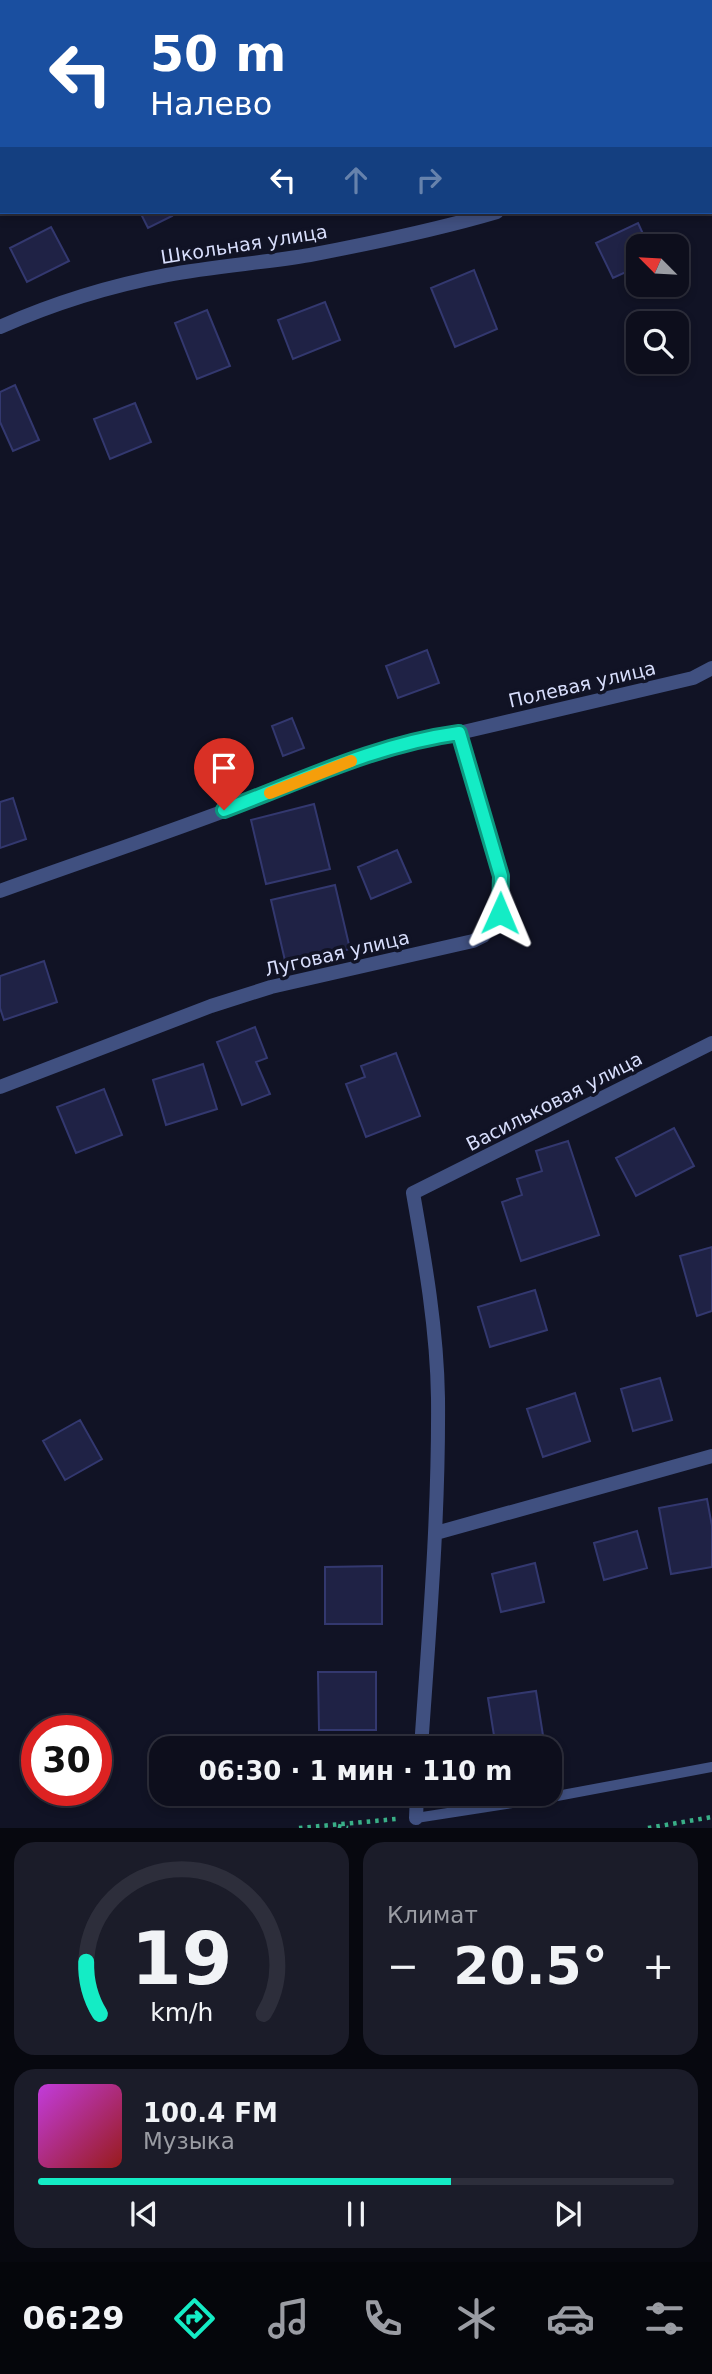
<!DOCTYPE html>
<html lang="ru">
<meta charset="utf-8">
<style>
:root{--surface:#0d0e1c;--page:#1b1c29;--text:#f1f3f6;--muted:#9a9ca3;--line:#2d2e3b;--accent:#14ecc5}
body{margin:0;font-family:"DejaVu Sans",sans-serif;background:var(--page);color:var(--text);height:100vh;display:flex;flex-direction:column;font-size:26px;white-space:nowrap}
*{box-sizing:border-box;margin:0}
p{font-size:23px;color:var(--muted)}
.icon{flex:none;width:38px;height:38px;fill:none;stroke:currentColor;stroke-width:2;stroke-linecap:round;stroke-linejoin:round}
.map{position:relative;height:1828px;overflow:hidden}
.panel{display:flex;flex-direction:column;gap:14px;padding:14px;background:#07080f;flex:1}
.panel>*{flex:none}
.banner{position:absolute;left:0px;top:0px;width:712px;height:214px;box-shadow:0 4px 10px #0003,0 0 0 2px var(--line);background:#1a4fa0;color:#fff;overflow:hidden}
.needle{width:46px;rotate:294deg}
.buttons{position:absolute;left:626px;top:234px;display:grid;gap:14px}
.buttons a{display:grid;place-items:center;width:63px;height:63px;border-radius:14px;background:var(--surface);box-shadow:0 4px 10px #0003,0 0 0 2px var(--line);font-size:35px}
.speed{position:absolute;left:21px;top:1715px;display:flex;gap:14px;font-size:35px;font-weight:700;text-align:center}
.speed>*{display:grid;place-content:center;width:91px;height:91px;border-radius:50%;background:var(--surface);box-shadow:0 4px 10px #0003,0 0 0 2px var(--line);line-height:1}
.speed .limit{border:10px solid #d22;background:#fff;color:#111}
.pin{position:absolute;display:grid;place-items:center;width:60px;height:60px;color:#fff;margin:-72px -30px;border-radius:50% 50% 50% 0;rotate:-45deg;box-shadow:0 0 7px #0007}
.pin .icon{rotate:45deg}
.me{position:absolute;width:77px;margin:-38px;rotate:1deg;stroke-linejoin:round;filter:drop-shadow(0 0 5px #0008)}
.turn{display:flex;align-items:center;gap:24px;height:147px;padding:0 35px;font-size:32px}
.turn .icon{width:91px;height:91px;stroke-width:2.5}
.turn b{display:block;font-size:49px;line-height:60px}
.lanes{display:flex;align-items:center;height:66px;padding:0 35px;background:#0003;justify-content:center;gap:35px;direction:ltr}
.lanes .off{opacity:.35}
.big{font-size:52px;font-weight:700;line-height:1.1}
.panel .tile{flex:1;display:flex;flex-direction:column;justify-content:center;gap:10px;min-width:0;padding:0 24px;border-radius:21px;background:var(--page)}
.panel .dial{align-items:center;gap:0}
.dial svg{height:182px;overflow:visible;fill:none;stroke:var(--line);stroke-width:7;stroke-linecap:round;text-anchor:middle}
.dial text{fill:var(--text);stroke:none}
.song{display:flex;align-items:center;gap:21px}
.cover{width:84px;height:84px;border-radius:10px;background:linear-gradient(135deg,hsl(290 70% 55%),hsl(0 70% 35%))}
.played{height:7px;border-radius:4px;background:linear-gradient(90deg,var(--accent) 65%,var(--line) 65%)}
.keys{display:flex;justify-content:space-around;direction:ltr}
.heat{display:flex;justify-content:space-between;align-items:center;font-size:38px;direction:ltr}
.panel .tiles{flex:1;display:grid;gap:14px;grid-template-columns:1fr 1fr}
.tile:last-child{grid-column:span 2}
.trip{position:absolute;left:149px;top:1736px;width:413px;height:70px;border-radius:21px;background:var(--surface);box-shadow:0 4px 10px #0003,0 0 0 2px var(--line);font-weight:700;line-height:70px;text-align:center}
.menu{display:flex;height:112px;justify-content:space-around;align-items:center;background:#05060b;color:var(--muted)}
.menu .icon{width:49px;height:49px}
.menu .current{color:var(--accent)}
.menu b{font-size:32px;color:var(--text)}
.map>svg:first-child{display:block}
.building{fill:#1f2245;stroke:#33386f;stroke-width:2}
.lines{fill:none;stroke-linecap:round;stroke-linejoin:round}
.path{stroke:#39af87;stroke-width:4.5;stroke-dasharray:3.5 5;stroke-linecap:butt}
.lane{stroke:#405080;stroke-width:10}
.street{stroke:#405080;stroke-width:14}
.route-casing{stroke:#0d9980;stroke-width:18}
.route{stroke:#14ecc5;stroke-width:12}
.slow{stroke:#f59e0b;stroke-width:12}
.labels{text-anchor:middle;stroke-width:7;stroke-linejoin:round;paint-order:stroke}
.street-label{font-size:19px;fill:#d8defc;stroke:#111325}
</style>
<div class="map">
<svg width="712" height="1828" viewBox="0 0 712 1828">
<rect width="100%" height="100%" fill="#111325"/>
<!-- building -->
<path class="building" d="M140,212H170L172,216L148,228Z
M638,223L649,247H639V266L613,278L596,243Z
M51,227L69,261L27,282L10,248Z
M474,270L497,329L455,347L431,288Z
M325,302L340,340L293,359L278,320Z
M207,310L230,366L197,379L175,323Z
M15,385L39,440L13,451L0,422V392Z
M135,403L151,442L110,459L94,419Z
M427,650L439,683L398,698L386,666Z
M292,718L304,748L283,756L272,726Z
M13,798L26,839L0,848V802Z
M314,804L330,869L266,884L251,820Z
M397,850L411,882L371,899L358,867Z
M335,885L350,949L286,965L271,900Z
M44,961L57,1002L4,1020L0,1008V976Z
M255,1027L267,1058L256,1062L270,1094L242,1105L217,1042Z
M396,1053L420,1116L366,1137L346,1084L365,1077L361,1066Z
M203,1064L217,1109L166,1125L153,1080Z
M104,1089L122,1135L76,1153L57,1107Z
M674,1128L694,1166L636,1196L616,1158Z
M568,1141L599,1235L521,1261L502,1202L522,1195L517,1179L542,1171L536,1151Z
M712,1247V1311L697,1316L680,1256Z
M535,1290L547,1330L490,1347L478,1307Z
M660,1378L672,1420L633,1431L621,1389Z
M575,1393L590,1441L543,1457L527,1409Z
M80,1420L102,1459L65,1480L43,1441Z
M707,1499L712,1526V1567L671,1574L659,1508Z
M637,1531L647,1568L604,1580L594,1543Z
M535,1563L544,1602L501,1612L492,1574Z
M382,1566V1624H325V1567Z
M318,1672H376V1730H319Z
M536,1691L545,1748H496L488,1698Z"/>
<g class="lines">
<!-- path -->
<path class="path" d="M338,1826L348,1828
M299,1828L396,1819
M648,1828L712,1817"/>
<!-- lane -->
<path class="lane" d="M416,1818L557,1796L712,1767"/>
<!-- street -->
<path class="street" d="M710,101L712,100
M0,327C54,303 109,286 167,275C215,266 263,263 310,255C373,243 436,230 497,212
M0,891C75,864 152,838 227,810C303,781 378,744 459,733L693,678L712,668
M0,1087L211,1006L271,987L473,941L483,936L491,927L500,913L502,893L501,876L459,733
M436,1533L712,1456
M421,1748C429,1632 439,1515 438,1398C437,1329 425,1261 413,1193L712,1043
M416,1818L417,1794"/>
</g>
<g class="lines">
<!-- route casing -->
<g class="route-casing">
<path id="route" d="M224,810C301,781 377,744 459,733L501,876L500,913"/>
</g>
<!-- route -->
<use href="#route" class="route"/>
<!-- slow -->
<path class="slow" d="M270,793L351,761"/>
</g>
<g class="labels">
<!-- street labels -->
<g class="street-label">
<text transform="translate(244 244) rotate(-9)" y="7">Школьная улица</text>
<text transform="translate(582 684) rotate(-13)" y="7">Полевая улица</text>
<text transform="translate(337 953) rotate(-13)" y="7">Луговая улица</text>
<text transform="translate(554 1101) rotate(-27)" y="7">Васильковая улица</text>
</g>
</g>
</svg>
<div class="buttons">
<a><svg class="needle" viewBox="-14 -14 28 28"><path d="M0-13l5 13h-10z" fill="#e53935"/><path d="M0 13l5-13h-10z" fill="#9a9ca3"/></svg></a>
<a><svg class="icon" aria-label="search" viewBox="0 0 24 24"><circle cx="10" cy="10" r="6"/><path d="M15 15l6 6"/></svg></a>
</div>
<div class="speed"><div class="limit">30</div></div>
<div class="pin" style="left:224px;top:810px;background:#d93025"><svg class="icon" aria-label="arrive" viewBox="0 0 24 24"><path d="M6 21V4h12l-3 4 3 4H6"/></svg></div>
<svg class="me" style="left:500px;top:913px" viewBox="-20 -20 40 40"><path d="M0-17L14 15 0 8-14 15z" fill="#14ecc5" stroke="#fff" stroke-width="4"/></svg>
<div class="trip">06:30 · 1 мин · 110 m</div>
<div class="banner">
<div class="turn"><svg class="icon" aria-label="left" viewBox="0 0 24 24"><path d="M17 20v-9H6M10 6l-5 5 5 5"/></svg><div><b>50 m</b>Налево</div></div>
<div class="lanes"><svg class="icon" aria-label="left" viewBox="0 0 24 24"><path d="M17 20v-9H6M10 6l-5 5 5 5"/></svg><svg class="icon off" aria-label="ahead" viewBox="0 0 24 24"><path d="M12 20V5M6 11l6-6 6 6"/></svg><svg class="icon off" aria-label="right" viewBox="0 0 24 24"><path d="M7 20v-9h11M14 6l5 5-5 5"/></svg></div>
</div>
</div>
<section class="panel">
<div class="tiles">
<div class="tile dial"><svg viewBox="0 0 100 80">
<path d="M14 69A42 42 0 1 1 86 69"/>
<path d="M14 69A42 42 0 0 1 8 46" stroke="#14ecc5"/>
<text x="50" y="56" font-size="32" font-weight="700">19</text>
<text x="50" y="72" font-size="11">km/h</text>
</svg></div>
<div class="tile"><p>Климат</p>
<div class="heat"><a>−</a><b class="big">20.5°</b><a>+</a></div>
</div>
<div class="tile">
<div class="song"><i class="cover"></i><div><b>100.4 FM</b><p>Музыка</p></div></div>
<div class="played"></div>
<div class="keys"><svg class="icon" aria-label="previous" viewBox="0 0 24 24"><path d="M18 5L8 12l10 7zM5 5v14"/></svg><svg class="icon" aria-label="pause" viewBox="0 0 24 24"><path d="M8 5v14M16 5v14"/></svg><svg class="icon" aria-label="next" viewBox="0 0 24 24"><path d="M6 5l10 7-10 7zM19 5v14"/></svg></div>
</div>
</div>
</section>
<nav class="menu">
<b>06:29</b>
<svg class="icon current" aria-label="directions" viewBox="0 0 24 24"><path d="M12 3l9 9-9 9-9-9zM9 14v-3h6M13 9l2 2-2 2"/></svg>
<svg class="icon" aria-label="music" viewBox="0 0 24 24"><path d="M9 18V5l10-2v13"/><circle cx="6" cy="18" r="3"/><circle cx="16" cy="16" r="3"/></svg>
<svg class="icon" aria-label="phone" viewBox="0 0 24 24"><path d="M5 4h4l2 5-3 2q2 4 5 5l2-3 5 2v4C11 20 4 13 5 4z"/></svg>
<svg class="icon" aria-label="climate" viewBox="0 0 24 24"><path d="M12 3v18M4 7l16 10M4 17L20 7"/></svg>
<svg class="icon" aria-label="car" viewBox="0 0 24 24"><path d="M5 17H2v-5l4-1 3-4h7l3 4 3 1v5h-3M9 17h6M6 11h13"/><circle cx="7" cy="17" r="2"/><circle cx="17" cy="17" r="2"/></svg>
<svg class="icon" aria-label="filters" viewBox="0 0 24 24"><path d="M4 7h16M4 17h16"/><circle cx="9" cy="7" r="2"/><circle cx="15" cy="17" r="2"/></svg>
</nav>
